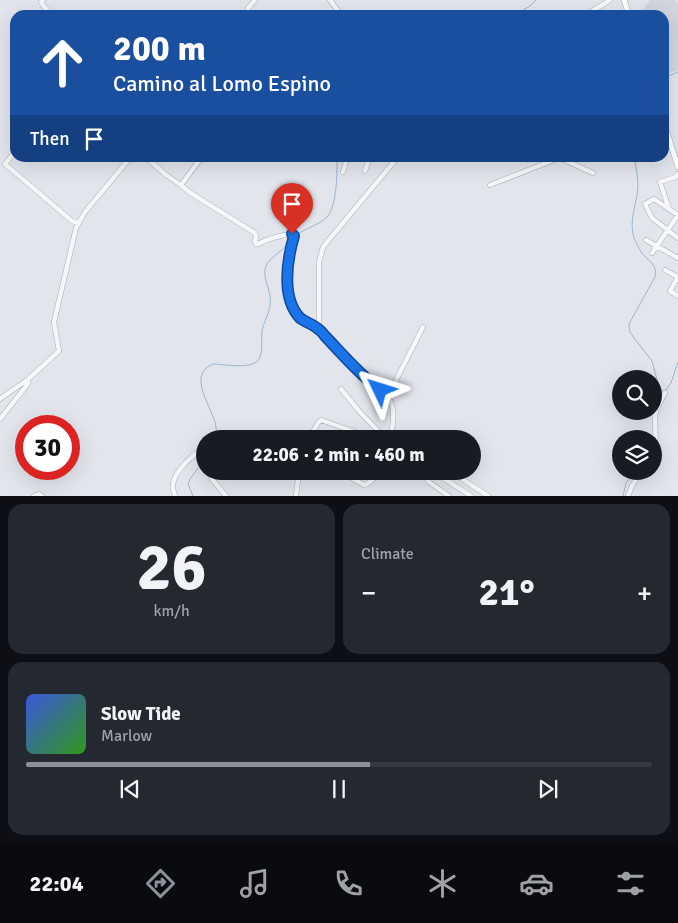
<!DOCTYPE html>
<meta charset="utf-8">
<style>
:root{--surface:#171b24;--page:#242831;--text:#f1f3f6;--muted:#9ea1a6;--line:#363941;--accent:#8c9099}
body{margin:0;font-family:Signika,sans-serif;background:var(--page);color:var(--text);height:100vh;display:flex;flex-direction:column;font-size:19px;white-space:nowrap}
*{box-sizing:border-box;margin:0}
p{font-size:16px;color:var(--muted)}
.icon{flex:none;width:28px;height:28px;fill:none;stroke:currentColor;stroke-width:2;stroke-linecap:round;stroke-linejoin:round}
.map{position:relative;height:496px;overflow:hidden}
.panel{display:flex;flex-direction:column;gap:8px;padding:8px;background:#0d0f14;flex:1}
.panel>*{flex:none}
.banner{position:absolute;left:10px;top:10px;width:659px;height:152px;border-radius:15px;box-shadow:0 5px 20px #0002;background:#1a4fa0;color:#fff;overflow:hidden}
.buttons{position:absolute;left:612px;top:370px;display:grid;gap:10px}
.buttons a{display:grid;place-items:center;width:50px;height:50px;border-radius:50%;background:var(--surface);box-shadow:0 5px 20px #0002;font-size:25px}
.speed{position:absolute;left:15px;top:415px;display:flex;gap:10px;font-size:25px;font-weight:700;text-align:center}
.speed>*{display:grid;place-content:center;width:65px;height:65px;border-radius:50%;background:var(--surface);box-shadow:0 5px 20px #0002;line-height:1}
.speed .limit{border:8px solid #d22;background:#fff;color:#111}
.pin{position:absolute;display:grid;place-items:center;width:42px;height:42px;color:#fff;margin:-51px -21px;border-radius:50% 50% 50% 0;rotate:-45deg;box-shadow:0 0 5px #0007}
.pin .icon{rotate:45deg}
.me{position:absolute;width:55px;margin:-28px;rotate:311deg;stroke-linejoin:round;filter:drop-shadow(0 0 4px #0008)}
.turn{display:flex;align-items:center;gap:18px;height:105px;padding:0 20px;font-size:22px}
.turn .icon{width:65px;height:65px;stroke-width:2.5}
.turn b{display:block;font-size:35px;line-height:42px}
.then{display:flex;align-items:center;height:48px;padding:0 20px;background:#0003;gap:10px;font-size:19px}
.big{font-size:38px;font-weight:700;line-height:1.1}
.panel .card{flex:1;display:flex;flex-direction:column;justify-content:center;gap:8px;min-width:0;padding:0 18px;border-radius:15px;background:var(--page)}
.panel .dial{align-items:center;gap:0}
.dial b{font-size:65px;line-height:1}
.song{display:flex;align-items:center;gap:15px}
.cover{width:60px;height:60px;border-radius:8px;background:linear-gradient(135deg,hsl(230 70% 55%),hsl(110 70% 35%))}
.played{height:5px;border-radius:2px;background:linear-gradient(90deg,var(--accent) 55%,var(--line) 55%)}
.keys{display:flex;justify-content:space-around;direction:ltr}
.heat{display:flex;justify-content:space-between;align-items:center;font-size:28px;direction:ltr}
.panel .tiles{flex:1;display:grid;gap:8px;grid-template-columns:1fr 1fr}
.card:last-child{grid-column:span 2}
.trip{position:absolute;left:196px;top:430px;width:285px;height:50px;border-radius:25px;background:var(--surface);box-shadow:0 5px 20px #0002;font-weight:700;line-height:50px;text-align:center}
.tab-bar{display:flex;height:80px;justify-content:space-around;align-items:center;background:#090b0e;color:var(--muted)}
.tab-bar .icon{width:35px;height:35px}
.tab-bar .selected{color:var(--accent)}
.tab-bar b{font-size:22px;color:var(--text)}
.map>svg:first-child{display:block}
.built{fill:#d0d5de}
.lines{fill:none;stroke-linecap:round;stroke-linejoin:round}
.stream{stroke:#9ab6cf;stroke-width:1}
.minor-casing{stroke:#a6adb7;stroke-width:5.5}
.major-casing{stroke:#a0abb9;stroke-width:6}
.minor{stroke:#f5f7f9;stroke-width:4.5}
.major{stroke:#fff;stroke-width:5}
.route-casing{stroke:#114b97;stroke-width:12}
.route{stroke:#1a73e8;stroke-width:9}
</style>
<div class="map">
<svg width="678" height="496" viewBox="0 0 678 496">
<rect width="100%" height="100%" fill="#e2e6ec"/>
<!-- built -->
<path class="built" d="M650,0H676L678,5V70L664,75V15H639Z"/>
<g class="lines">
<!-- stream -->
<path class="stream" d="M515,15L530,6L536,0
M664,78L678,72
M635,158C635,167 638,175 638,184C638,203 628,219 634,238C636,242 639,248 641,252C648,261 658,264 655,277L630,322L629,327L630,332L634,338L652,361L658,383L663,392
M295,236C304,229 318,225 326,218C337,208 337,174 337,160L338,158
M665,391L671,383L678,362
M215,439C215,435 217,431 216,427C214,409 185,375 213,364C225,364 255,371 260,357C263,349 261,338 262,330C265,319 272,308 270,296C269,287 262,276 266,266C271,256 284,250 291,241
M653,439L654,435
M193,496L188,484L190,479L205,459
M623,496L626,483L635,471"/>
<!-- minor casing -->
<g class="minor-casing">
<path id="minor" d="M43,0L41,2L43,5L51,15
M330,0L341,15
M246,15L248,8L255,0
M586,15L610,0
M15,152L5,164L72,221L78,223
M147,158L166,175L181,185L189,192L255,233L256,236L255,241L256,244H258C267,239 283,234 293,235L294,236C287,261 281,295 300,317C305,323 313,324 319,329C324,332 328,338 332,343C343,356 355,370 368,381C375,386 385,391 389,398C396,410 393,426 390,439
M560,158L593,173
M365,171L369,158
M343,172L347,158
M181,185L201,158
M490,185L559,158
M669,209L660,182L676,177L678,174
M646,240L678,258
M652,253L678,215L654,199L645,204L652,218L678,238
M665,270L678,277
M678,277L670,291L678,296
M319,329V262L323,247L397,158
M341,389L359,411L382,435
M388,396L423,327
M0,399L27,380L59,351L54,322L76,228L85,212L130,158
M0,419L27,385L28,383L27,380
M309,439L318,423L321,420L366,436L376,437L382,435H391L394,439
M654,447C658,435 653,423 656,411C658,405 662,399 665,393
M209,471L212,479L226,496
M339,471L364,485L367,484L380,474L381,471
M421,471L429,482L449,496
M435,471L440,476L471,496
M450,471L488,496
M34,496L39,494L42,496
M175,496C174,492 172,488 173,484C174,473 194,451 205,450
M296,496L299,471
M628,496L632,486L641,471"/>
</g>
<!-- major casing -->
<g class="major-casing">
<path id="major" d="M624,0L629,15
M664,123L678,167"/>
</g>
<!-- minor -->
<use href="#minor" class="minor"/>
<!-- major -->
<use href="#major" class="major"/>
</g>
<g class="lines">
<!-- route casing -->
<g class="route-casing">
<path id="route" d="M292,234L294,236C287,260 281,298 300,318C305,322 312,324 317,328C320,330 323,333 325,336C343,355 359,374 380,390"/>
</g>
<!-- route -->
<use href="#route" class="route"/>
</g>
</svg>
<div class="buttons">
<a><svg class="icon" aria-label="search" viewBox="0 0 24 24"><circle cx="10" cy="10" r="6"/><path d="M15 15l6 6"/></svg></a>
<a><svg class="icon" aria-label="layers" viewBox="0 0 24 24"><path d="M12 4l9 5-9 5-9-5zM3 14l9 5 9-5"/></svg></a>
</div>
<div class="speed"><div class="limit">30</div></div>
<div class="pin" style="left:292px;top:234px;background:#d93025"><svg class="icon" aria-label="arrive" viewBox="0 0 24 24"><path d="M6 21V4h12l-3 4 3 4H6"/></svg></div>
<svg class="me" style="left:380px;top:390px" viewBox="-20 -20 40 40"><path d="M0-17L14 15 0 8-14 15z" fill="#1a73e8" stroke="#fff" stroke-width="4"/></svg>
<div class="trip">22:06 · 2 min · 460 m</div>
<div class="banner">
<div class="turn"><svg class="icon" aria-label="ahead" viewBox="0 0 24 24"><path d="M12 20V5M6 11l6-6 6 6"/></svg><div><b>200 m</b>Camino al Lomo Espino</div></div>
<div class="then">Then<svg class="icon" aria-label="arrive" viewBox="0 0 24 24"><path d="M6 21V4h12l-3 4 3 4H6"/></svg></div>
</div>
</div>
<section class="panel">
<div class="tiles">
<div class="card dial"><b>26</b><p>km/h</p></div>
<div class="card"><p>Climate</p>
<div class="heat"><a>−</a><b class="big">21°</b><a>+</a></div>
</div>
<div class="card">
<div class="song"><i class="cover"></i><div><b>Slow Tide</b><p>Marlow</p></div></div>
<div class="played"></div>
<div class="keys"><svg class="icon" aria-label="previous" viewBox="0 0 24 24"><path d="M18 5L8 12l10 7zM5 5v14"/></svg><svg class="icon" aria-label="pause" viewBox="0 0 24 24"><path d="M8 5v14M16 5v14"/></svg><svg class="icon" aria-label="next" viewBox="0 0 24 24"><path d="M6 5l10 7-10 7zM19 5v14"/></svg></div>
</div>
</div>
</section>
<nav class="tab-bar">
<b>22:04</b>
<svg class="icon selected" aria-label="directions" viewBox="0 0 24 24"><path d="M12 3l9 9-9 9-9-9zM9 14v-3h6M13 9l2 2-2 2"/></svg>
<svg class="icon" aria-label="music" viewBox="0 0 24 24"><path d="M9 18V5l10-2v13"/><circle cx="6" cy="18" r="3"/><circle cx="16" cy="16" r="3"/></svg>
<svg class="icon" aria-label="phone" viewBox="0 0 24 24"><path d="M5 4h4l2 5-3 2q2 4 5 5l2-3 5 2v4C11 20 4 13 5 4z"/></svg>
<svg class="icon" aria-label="climate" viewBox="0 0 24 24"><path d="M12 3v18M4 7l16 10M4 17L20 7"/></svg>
<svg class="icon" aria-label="car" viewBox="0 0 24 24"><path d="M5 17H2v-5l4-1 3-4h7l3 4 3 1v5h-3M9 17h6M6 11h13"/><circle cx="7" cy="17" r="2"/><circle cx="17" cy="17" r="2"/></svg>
<svg class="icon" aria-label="filters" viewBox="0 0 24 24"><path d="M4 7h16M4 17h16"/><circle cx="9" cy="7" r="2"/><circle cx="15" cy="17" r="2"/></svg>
</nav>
